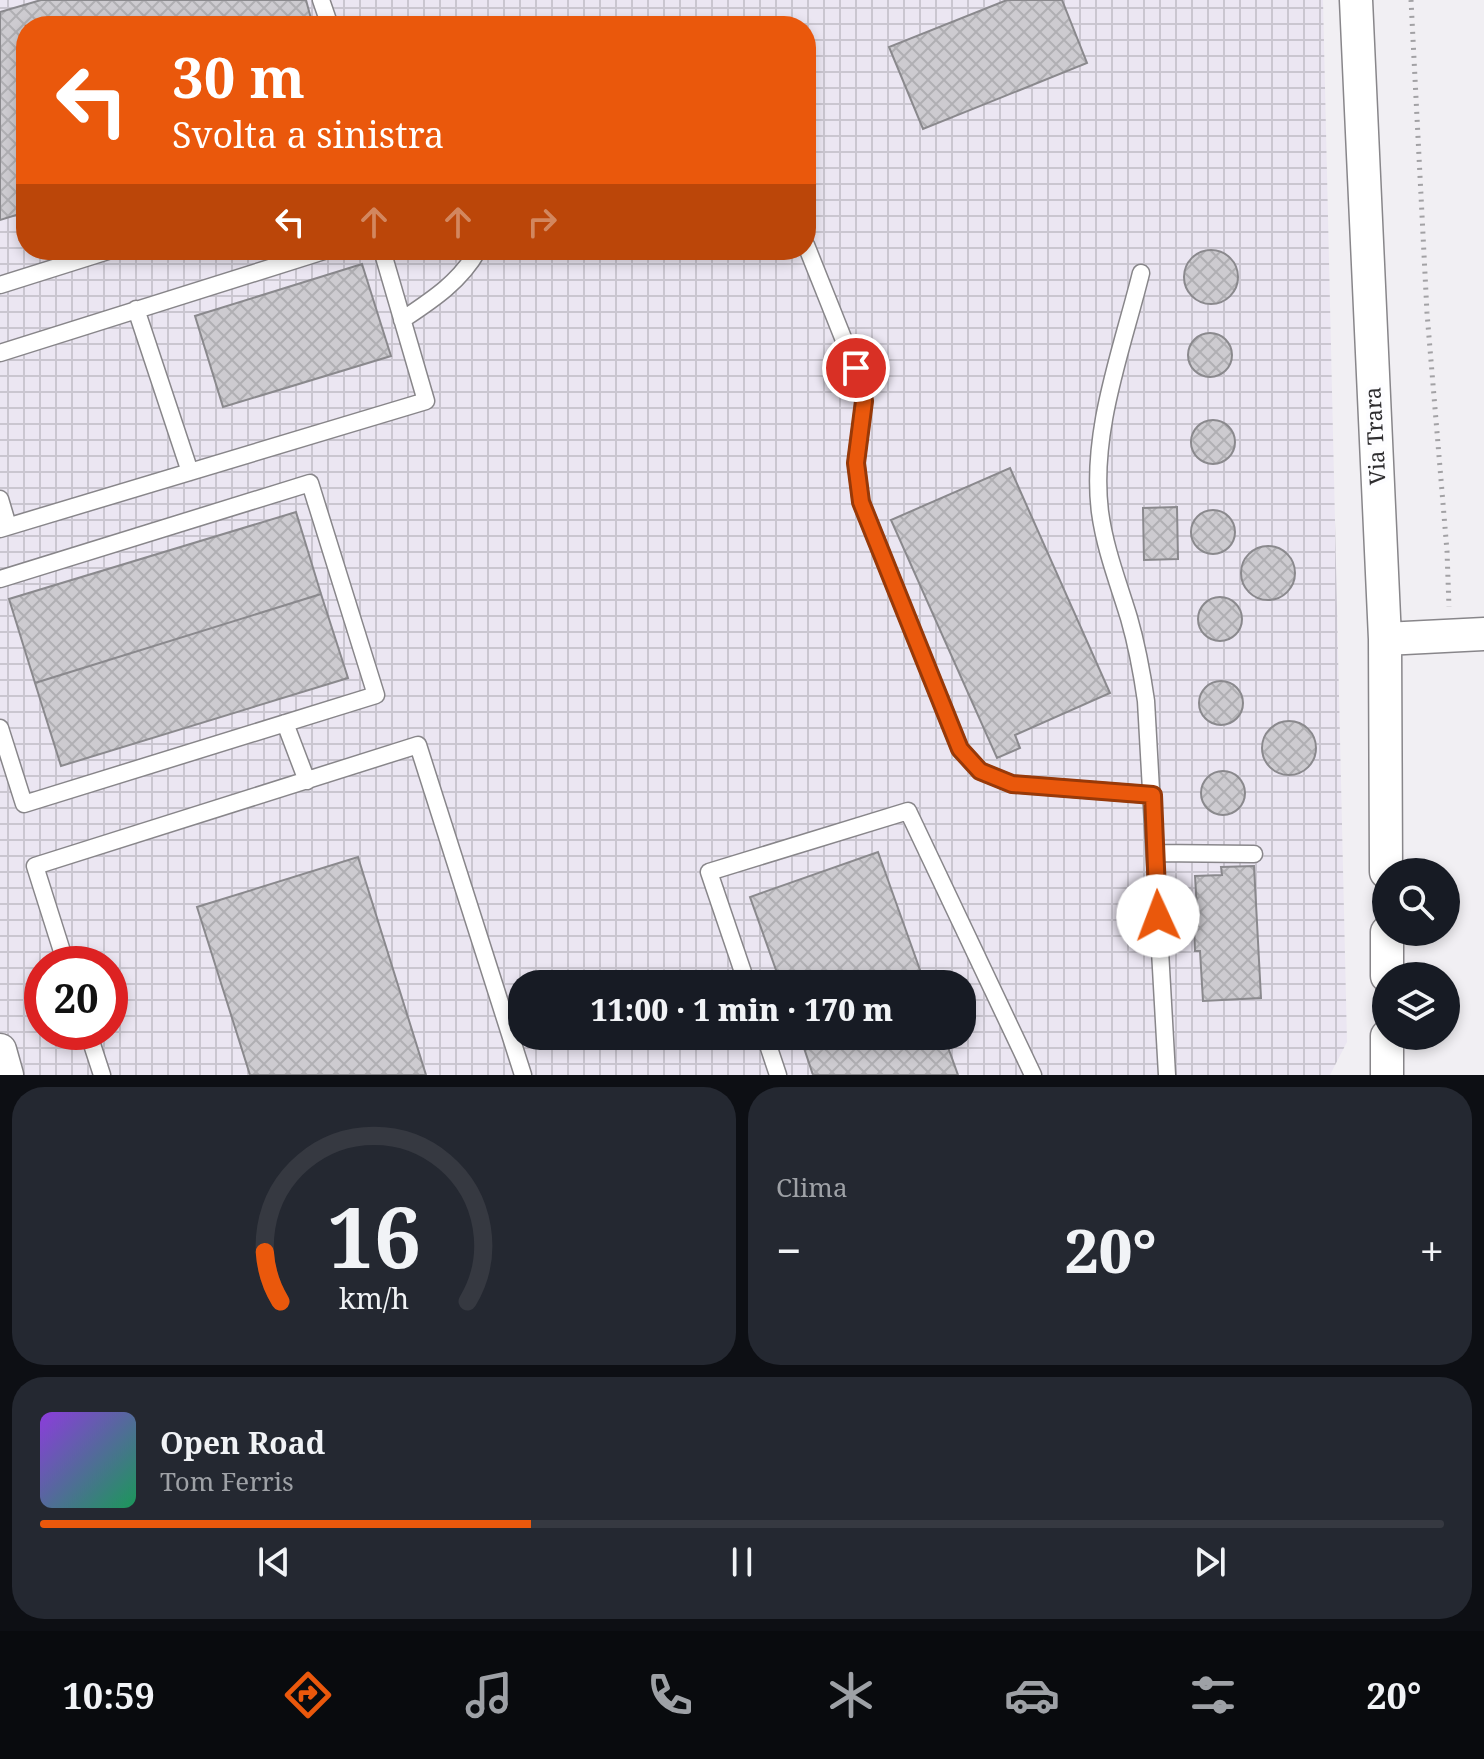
<!DOCTYPE html>
<html lang="it">
<meta charset="utf-8">
<style>
:root{--surface:#171b24;--page:#242831;--text:#f1f3f6;--muted:#9ea1a6;--line:#363941;--accent:#ea580c}
body{margin:0;font-family:"Noto Serif",serif;background:var(--page);color:var(--text);height:100vh;display:flex;flex-direction:column;font-size:30px;white-space:nowrap}
*{box-sizing:border-box;margin:0}
p{font-size:26px;color:var(--muted)}
.icon{flex:none;width:44px;height:44px;fill:none;stroke:currentColor;stroke-width:2;stroke-linecap:round;stroke-linejoin:round}
.map{position:relative;height:1075px;overflow:hidden}
.details{display:flex;flex-direction:column;gap:12px;padding:12px;background:#0d0f14;flex:1}
.details>*{flex:none}
.top-card{position:absolute;left:16px;top:16px;width:800px;height:244px;border-radius:32px;box-shadow:0 4px 12px #0003;background:#ea580c;color:#fff;overflow:hidden}
.fabs{position:absolute;left:1372px;top:858px;display:grid;gap:16px}
.fabs a{display:grid;place-items:center;width:88px;height:88px;border-radius:50%;background:var(--surface);box-shadow:0 4px 12px #0003;font-size:40px}
.speed{position:absolute;left:24px;top:946px;display:flex;gap:16px;font-size:40px;font-weight:700;text-align:center}
.speed>*{display:grid;place-content:center;width:104px;height:104px;border-radius:50%;background:var(--surface);box-shadow:0 4px 12px #0003;line-height:1}
.speed .limit{border:12px solid #d22;background:#fff;color:#111}
.pin{position:absolute;display:grid;place-items:center;width:68px;height:68px;color:#fff;margin:-34px;border:4px solid #fff;border-radius:50%;box-shadow:0 2px 8px #0007}
.me{position:absolute;width:88px;margin:-44px;rotate:358deg;stroke-linejoin:round;filter:drop-shadow(0 0 6px #0008)}
.turn{display:flex;align-items:center;gap:28px;height:168px;padding:0 24px;font-size:36px}
.turn .icon{width:104px;height:104px;stroke-width:2.5}
.turn b{display:block;font-size:56px;line-height:68px}
.lanes{display:flex;align-items:center;height:76px;padding:0 24px;background:#0003;justify-content:center;gap:40px;direction:ltr}
.lanes .off{opacity:.35}
.big{font-size:60px;font-weight:800;line-height:1.1}
.details .widget{flex:1;display:flex;flex-direction:column;justify-content:center;gap:12px;min-width:0;padding:0 28px;border-radius:32px;background:var(--page)}
.details .dial{align-items:center;gap:0}
.dial svg{height:208px;overflow:visible;fill:none;stroke:var(--line);stroke-width:7;stroke-linecap:round;text-anchor:middle}
.dial text{fill:var(--text);stroke:none}
.song{display:flex;align-items:center;gap:24px}
.cover{width:96px;height:96px;border-radius:12px;background:linear-gradient(135deg,hsl(270 70% 55%),hsl(150 70% 35%))}
.played{height:8px;border-radius:4px;background:linear-gradient(90deg,var(--accent) 35%,var(--line) 35%)}
.keys{display:flex;justify-content:space-around;direction:ltr}
.heat{display:flex;justify-content:space-between;align-items:center;font-size:44px;direction:ltr}
.details .tiles{flex:1;display:grid;gap:12px;grid-template-columns:1fr 1fr}
.widget:last-child{grid-column:span 2}
.trip{position:absolute;left:508px;top:970px;width:468px;height:80px;border-radius:32px;background:var(--surface);box-shadow:0 4px 12px #0003;font-weight:800;line-height:80px;text-align:center}
.menu{display:flex;height:128px;justify-content:space-around;align-items:center;background:#090b0e;color:var(--muted)}
.menu .icon{width:56px;height:56px}
.menu .active{color:var(--accent)}
.menu b{font-size:36px;color:var(--text)}
.map>svg:first-child{display:block}
.industrial{fill:url(#industrial-grid);fill-rule:evenodd}
.building{fill:url(#building-cross-hatch);stroke:#8a898d;stroke-width:2}
.lines{fill:none;stroke-linecap:round;stroke-linejoin:round}
.lane-casing{stroke:#88868a;stroke-width:19}
.street-casing{stroke:#88868a;stroke-width:35}
.path{stroke:#a2a1a4;stroke-width:5;stroke-dasharray:2 6;stroke-linecap:butt}
.lane{stroke:#fff;stroke-width:16}
.street{stroke:#fff;stroke-width:32}
.route-casing{stroke:#983908;stroke-width:20}
.route{stroke:#ea580c;stroke-width:14}
.labels{text-anchor:middle;stroke-width:8;stroke-linejoin:round;paint-order:stroke}
.street-label{font-size:22px;fill:#2e2d2f;stroke:#fdfdff}
</style>
<div class="map">
<svg width="1484" height="1075" viewBox="0 0 1484 1075">
<defs>
<pattern id="industrial-grid" width="8" height="8" patternUnits="userSpaceOnUse" patternTransform="scale(2)"><rect width="8" height="8" fill="#ebe6f2"/><path d="M0 4h8M4 0v8" fill="none" stroke="#cac6d0"/></pattern>
<pattern id="building-cross-hatch" width="8" height="8" patternUnits="userSpaceOnUse" patternTransform="scale(2)"><rect width="8" height="8" fill="#cdcbd0"/><path d="M0 0l8 8M0 8l8-8" fill="none" stroke="#b0afb3"/></pattern>
</defs>
<rect width="100%" height="100%" fill="#f1eff3"/>
<!-- industrial -->
<path class="industrial" d="M0,0H1323L1347,1042L1330,1075H0ZM26,26H806V250H26ZM42,964H110V1032H42ZM522,984H962V1036H522Z"/>
<!-- building -->
<path class="building" d="M41,0H306L313,26H26V212L0,220V12Z
M1007,0H1062L1087,63L923,129L889,47Z
M1184 277a27 27 0 1 1 54 0a27 27 0 1 1-54 0Z
M362,264L391,356L223,407L195,316Z
M1188 355a22 22 0 1 1 44 0a22 22 0 1 1-44 0Z
M1191 442a22 22 0 1 1 44 0a22 22 0 1 1-44 0Z
M1010,468L1110,693L1015,735L1020,748L997,758L891,520Z
M1177,507L1178,559L1144,560L1143,508Z
M1191 532a22 22 0 1 1 44 0a22 22 0 1 1-44 0Z
M296,512L321,594L35,683L9,599Z
M1241 573a27 27 0 1 1 54 0a27 27 0 1 1-54 0Z
M321,594L348,678L61,766L35,683Z
M1198 619a22 22 0 1 1 44 0a22 22 0 1 1-44 0Z
M1199 703a22 22 0 1 1 44 0a22 22 0 1 1-44 0Z
M1262 748a27 27 0 1 1 54 0a27 27 0 1 1-54 0Z
M1201 793a22 22 0 1 1 44 0a22 22 0 1 1-44 0Z
M878,852L925,984H781L750,897Z
M358,857L426,1075H250L197,907Z
M1254,866L1261,998L1203,1001L1200,951H1195L1194,926H1198L1195,876L1222,875L1221,867Z
M800,1036H944L958,1075H813Z"/>
<g class="lines">
<!-- lane casing -->
<g class="lane-casing">
<path id="lane" d="M321,0L330,26
M806,245L859,378L864,401L856,463L861,502L960,749L980,771L1012,784L1153,795
M1141,273C1122,350 1090,432 1100,512C1105,549 1118,582 1129,618C1137,646 1142,673 1146,701L1167,1075
M0,285L111,250
M136,309L190,472
M402,320C432,300 460,282 478,250
M0,353L327,250
M0,499L8,526
M0,529L426,401L382,250
M0,579L310,483L376,695L24,804L0,728
M285,723L307,781
M1155,853L1254,854
M66,964L35,866L418,745L523,1075
M747,984L709,872L908,811L1033,1075
M88,1032L102,1075
M765,1036L778,1075"/>
</g>
<!-- street casing -->
<g class="street-casing">
<path id="street" d="M1356,0L1385,639L1386,872
M1385,639L1484,634
M1387,932V976
M1387,1036V1075
M0,1050L7,1075"/>
</g>
<!-- path -->
<path class="path" d="M1411,0L1427,313L1447,551L1449,607"/>
<!-- lane -->
<use href="#lane" class="lane"/>
<!-- street -->
<use href="#street" class="street"/>
</g>
<g class="lines">
<!-- route casing -->
<g class="route-casing">
<path id="route" d="M856,368L864,401L856,463L861,502L960,749L980,771L1012,784L1153,795L1158,916"/>
</g>
<!-- route -->
<use href="#route" class="route"/>
</g>
<g class="labels">
<!-- street labels -->
<g class="street-label">
<text transform="translate(1375 436) rotate(-93)" y="8">Via Trara</text>
</g>
</g>
</svg>
<div class="fabs">
<a><svg class="icon" aria-label="search" viewBox="0 0 24 24"><circle cx="10" cy="10" r="6"/><path d="M15 15l6 6"/></svg></a>
<a><svg class="icon" aria-label="layers" viewBox="0 0 24 24"><path d="M12 4l9 5-9 5-9-5zM3 14l9 5 9-5"/></svg></a>
</div>
<div class="speed"><div class="limit">20</div></div>
<div class="pin" style="left:856px;top:368px;background:#d93025"><svg class="icon" aria-label="arrive" viewBox="0 0 24 24"><path d="M6 21V4h12l-3 4 3 4H6"/></svg></div>
<svg class="me" style="left:1158px;top:916px" viewBox="-20 -20 40 40"><circle r="19" fill="#fff"/><path d="M0-13L10 11 0 6-10 11z" fill="#ea580c"/></svg>
<div class="trip">11:00 · 1 min · 170 m</div>
<div class="top-card">
<div class="turn"><svg class="icon" aria-label="left" viewBox="0 0 24 24"><path d="M17 20v-9H6M10 6l-5 5 5 5"/></svg><div><b>30 m</b>Svolta a sinistra</div></div>
<div class="lanes"><svg class="icon" aria-label="left" viewBox="0 0 24 24"><path d="M17 20v-9H6M10 6l-5 5 5 5"/></svg><svg class="icon off" aria-label="ahead" viewBox="0 0 24 24"><path d="M12 20V5M6 11l6-6 6 6"/></svg><svg class="icon off" aria-label="ahead" viewBox="0 0 24 24"><path d="M12 20V5M6 11l6-6 6 6"/></svg><svg class="icon off" aria-label="right" viewBox="0 0 24 24"><path d="M7 20v-9h11M14 6l5 5-5 5"/></svg></div>
</div>
</div>
<section class="details">
<div class="tiles">
<div class="widget dial"><svg viewBox="0 0 100 80">
<path d="M14 69A42 42 0 1 1 86 69"/>
<path d="M14 69A42 42 0 0 1 8 50" stroke="#ea580c"/>
<text x="50" y="56" font-size="32" font-weight="700">16</text>
<text x="50" y="72" font-size="11">km/h</text>
</svg></div>
<div class="widget"><p>Clima</p>
<div class="heat"><a>−</a><b class="big">20°</b><a>+</a></div>
</div>
<div class="widget">
<div class="song"><i class="cover"></i><div><b>Open Road</b><p>Tom Ferris</p></div></div>
<div class="played"></div>
<div class="keys"><svg class="icon" aria-label="previous" viewBox="0 0 24 24"><path d="M18 5L8 12l10 7zM5 5v14"/></svg><svg class="icon" aria-label="pause" viewBox="0 0 24 24"><path d="M8 5v14M16 5v14"/></svg><svg class="icon" aria-label="next" viewBox="0 0 24 24"><path d="M6 5l10 7-10 7zM19 5v14"/></svg></div>
</div>
</div>
</section>
<nav class="menu">
<b>10:59</b>
<svg class="icon active" aria-label="directions" viewBox="0 0 24 24"><path d="M12 3l9 9-9 9-9-9zM9 14v-3h6M13 9l2 2-2 2"/></svg>
<svg class="icon" aria-label="music" viewBox="0 0 24 24"><path d="M9 18V5l10-2v13"/><circle cx="6" cy="18" r="3"/><circle cx="16" cy="16" r="3"/></svg>
<svg class="icon" aria-label="phone" viewBox="0 0 24 24"><path d="M5 4h4l2 5-3 2q2 4 5 5l2-3 5 2v4C11 20 4 13 5 4z"/></svg>
<svg class="icon" aria-label="climate" viewBox="0 0 24 24"><path d="M12 3v18M4 7l16 10M4 17L20 7"/></svg>
<svg class="icon" aria-label="car" viewBox="0 0 24 24"><path d="M5 17H2v-5l4-1 3-4h7l3 4 3 1v5h-3M9 17h6M6 11h13"/><circle cx="7" cy="17" r="2"/><circle cx="17" cy="17" r="2"/></svg>
<svg class="icon" aria-label="filters" viewBox="0 0 24 24"><path d="M4 7h16M4 17h16"/><circle cx="9" cy="7" r="2"/><circle cx="15" cy="17" r="2"/></svg>
<b>20°</b>
</nav>
